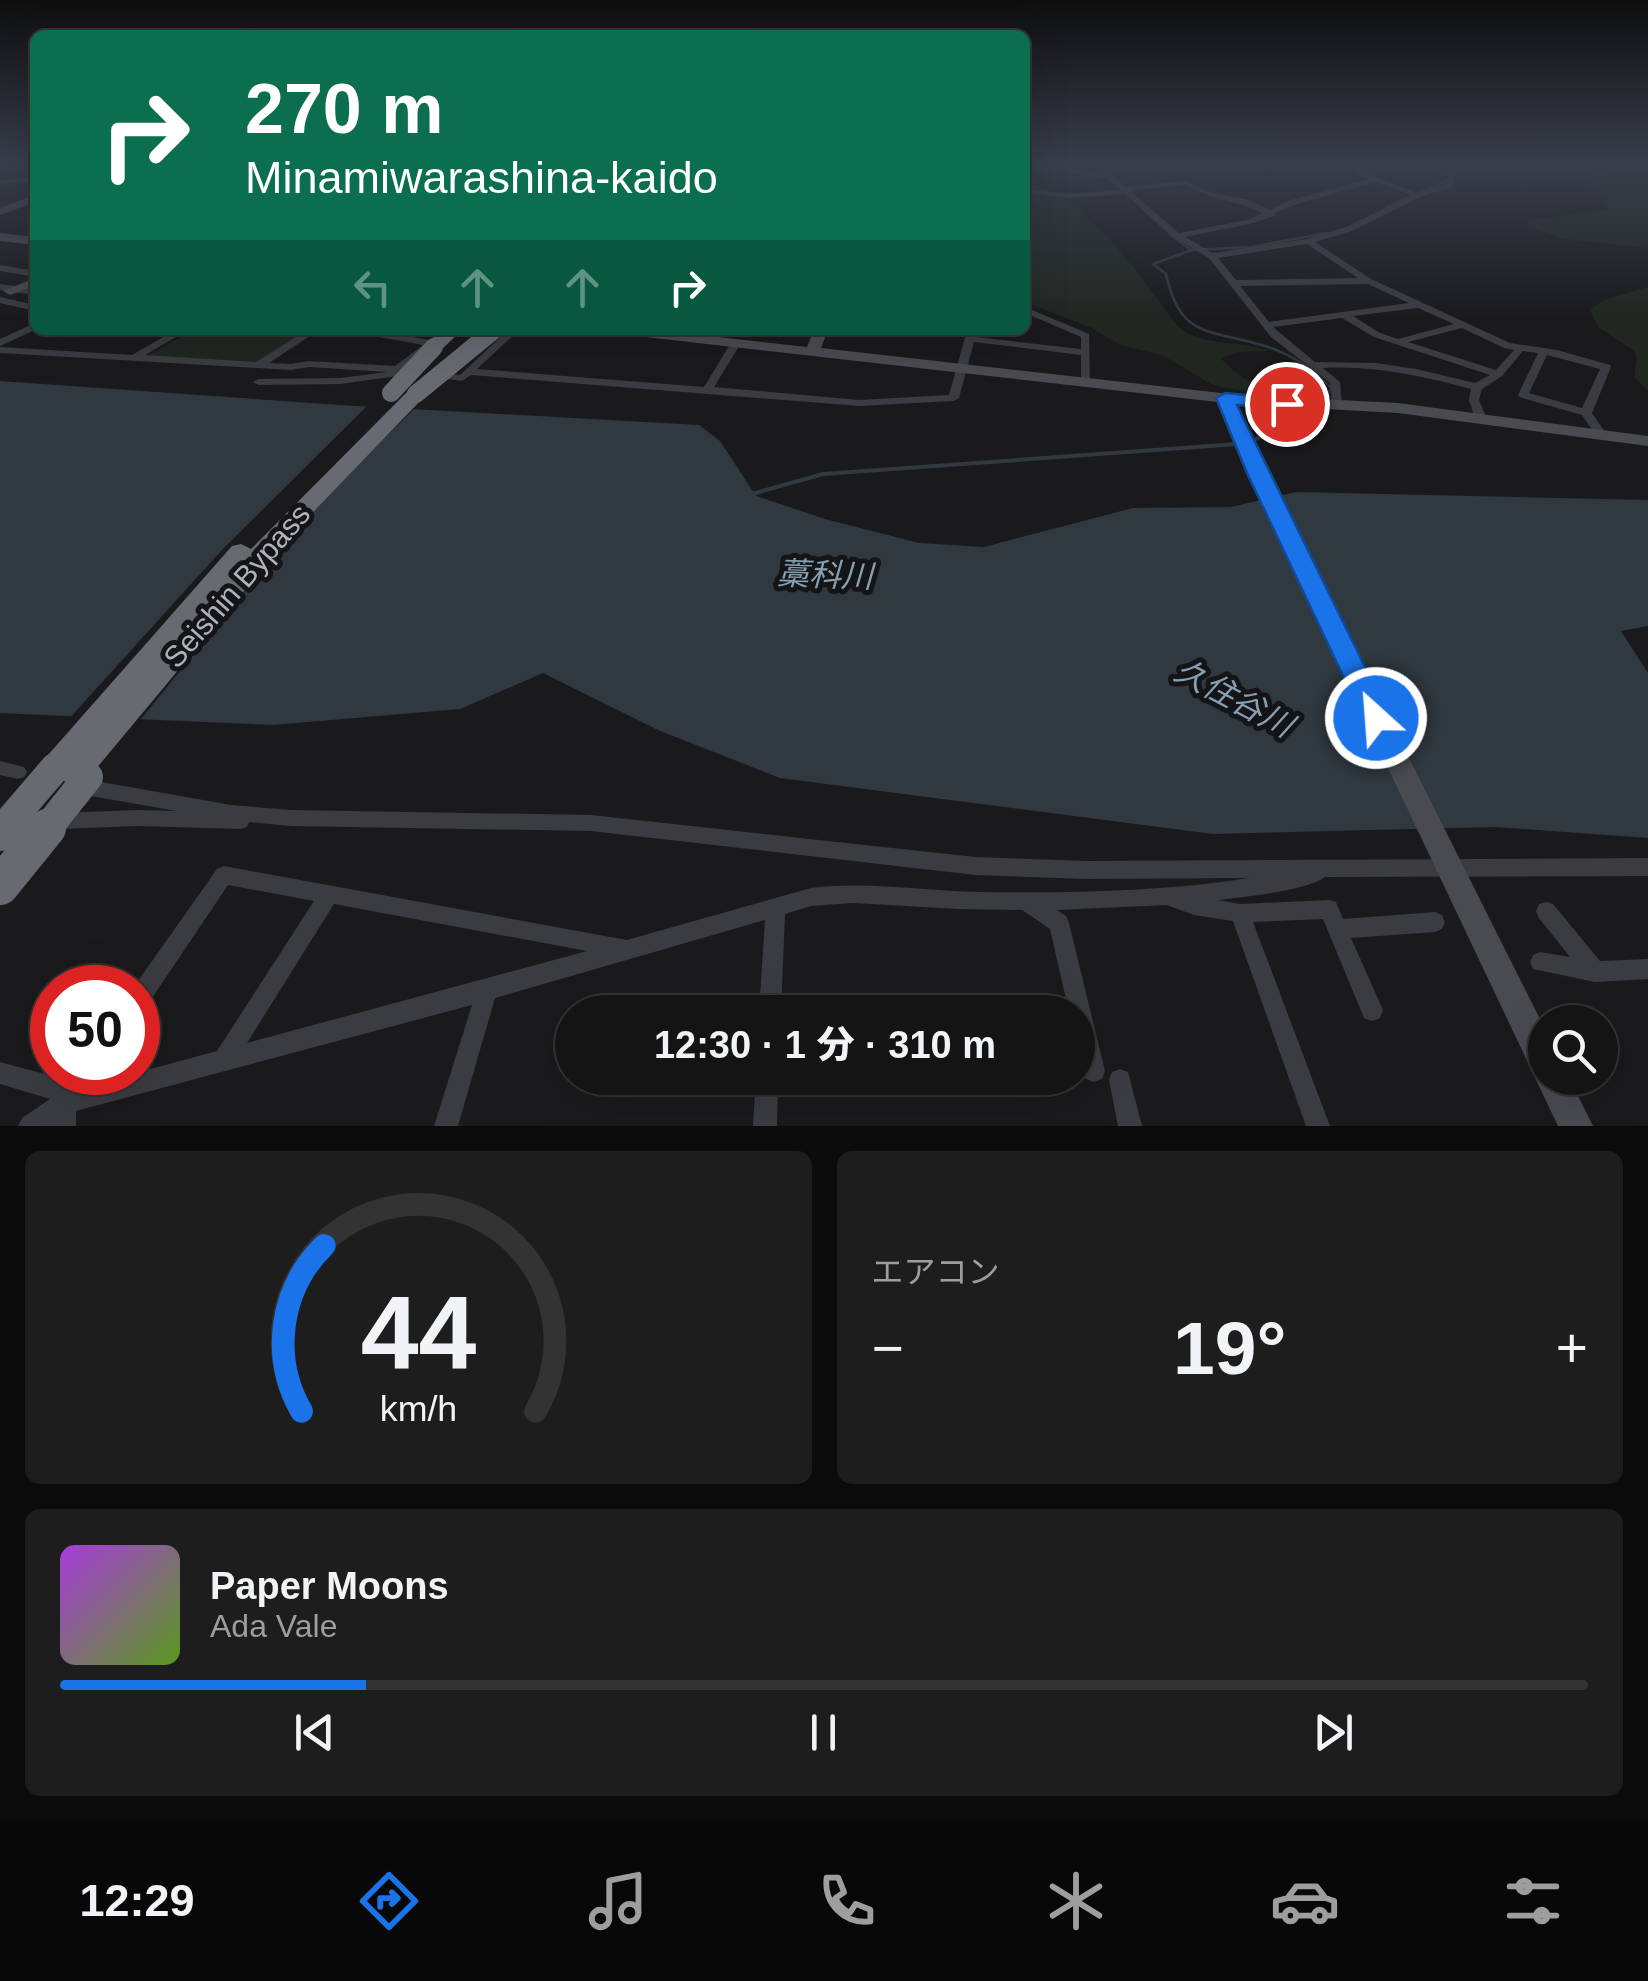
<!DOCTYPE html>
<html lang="ja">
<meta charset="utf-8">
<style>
:root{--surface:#141415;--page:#1d1d1e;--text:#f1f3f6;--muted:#9d9ea0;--line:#333334;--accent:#1a73e8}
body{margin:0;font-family:Helvetica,"Noto Sans JP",sans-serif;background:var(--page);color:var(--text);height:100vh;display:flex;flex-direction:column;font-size:38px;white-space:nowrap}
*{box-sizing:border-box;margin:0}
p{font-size:32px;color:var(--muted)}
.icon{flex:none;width:55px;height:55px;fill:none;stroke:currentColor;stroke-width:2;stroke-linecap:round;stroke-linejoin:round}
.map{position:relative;height:1126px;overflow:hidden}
.panel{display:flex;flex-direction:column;gap:25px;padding:25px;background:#0b0b0c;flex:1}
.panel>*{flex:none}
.guide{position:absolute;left:30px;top:30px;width:1000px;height:305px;border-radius:15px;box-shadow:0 10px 40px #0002,0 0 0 2px var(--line);background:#0b6e4f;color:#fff;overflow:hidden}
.buttons{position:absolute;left:1528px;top:1005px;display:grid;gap:20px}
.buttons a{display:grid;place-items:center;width:90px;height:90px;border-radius:50%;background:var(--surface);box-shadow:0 10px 40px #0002,0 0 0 2px var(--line);font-size:50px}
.speed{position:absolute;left:30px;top:965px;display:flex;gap:20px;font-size:50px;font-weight:700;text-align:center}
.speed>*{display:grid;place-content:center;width:130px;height:130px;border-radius:50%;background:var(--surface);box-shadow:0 10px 40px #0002,0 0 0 2px var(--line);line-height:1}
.speed .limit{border:15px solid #d22;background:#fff;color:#111}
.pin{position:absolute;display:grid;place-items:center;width:85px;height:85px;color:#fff;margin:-42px;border:5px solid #fff;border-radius:50%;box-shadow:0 2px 10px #0007}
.me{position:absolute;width:110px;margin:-55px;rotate:334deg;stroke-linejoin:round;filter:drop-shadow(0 0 8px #0008)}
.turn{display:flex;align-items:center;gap:35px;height:210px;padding:0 50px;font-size:45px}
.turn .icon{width:130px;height:130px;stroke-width:2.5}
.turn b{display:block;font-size:70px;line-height:85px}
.lanes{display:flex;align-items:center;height:95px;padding:0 50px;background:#0003;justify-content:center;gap:50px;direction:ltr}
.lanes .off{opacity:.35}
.big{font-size:75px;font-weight:800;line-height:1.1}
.panel .widget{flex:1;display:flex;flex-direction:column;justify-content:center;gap:15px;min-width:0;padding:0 35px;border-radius:15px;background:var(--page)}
.panel .dial{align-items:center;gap:0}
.dial svg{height:260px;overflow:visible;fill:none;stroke:var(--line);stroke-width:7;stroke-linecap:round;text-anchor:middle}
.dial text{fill:var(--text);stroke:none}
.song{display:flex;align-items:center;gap:30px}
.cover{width:120px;height:120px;border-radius:15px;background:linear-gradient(135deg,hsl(280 70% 55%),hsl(90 70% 35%))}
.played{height:10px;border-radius:5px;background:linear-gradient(90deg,var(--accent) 20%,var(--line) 20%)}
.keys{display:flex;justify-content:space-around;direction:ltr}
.heat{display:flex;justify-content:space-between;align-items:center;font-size:55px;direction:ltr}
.panel .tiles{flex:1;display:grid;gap:25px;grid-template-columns:1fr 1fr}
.widget:last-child{grid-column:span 2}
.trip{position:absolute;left:555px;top:995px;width:540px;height:100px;border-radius:50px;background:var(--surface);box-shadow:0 10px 40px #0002,0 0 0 2px var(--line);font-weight:800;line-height:100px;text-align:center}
.tabs{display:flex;height:160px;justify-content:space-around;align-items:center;background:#080808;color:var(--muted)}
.tabs .icon{width:70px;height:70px}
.tabs .selected{color:var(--accent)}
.tabs b{font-size:45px;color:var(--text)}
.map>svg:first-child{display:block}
.green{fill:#202721}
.water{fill:#303940}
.pier{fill:#1a1a1c}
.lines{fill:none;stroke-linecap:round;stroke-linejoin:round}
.stream-far1{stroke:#303940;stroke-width:2.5}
.stream{stroke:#303940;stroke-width:4}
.street{fill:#3b3c41;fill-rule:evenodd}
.secondary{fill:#494b51;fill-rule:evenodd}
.highway{fill:#676a71;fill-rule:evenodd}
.highway-bridge-far2{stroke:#676a71;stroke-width:18}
.highway-bridge-far1{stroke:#676a71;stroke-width:30}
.highway-bridge{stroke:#676a71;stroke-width:38}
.route{fill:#1a73e8;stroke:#114b97;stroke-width:2.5}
.labels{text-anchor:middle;stroke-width:10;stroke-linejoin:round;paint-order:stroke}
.street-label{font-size:30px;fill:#adb2bb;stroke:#151517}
.water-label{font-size:32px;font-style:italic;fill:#86a0b3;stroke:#151517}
</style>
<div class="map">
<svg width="1648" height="1126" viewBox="0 0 1648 1126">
<rect width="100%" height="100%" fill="#1a1a1c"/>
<!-- green -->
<path class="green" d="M1648,162V248L1565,239L1527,226L1530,220L1609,209L1590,182L1593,174L1617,165Z
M1025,175C1036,180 1044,190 1055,195C1070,203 1082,202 1088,221C1108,232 1143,280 1160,302C1168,312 1174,325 1186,332C1210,346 1243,341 1270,351L1240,352L1220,358C1245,385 1271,392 1309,392H1248L1213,385L1162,355L1120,345L1092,328L1025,302Z
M1648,287V390L1634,377L1637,357L1634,351L1598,327L1590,310L1604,300Z
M193,330H310L258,362L147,356Z"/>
<!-- water -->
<path class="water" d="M0,381L340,405L699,425L720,441L756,496L825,519L919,543L984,547L1133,508L1231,507L1296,492L1648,500V626L1621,631L1648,673V838L1495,827L1213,834L780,778L658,730L543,673L460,709L273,725L0,713Z"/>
<!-- pier -->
<path class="pier" d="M371,402L419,404L306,516L137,724L66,722L221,551Z"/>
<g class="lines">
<!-- stream-far1 -->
<path class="stream-far1" d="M1386,207L1449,180L1448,173L1457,162
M1327,233L1251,247L1192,250L1153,264L1166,274C1180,340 1211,329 1265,346C1291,354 1312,368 1331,388L1328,394
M1171,235L1191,250"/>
<!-- stream -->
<path class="stream" d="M1248,443L1297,419
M752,494L823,474L1238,444"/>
<!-- street -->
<path class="street" d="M1057,162H1065L1081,171L1104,173L1097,162H1104L1112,175L1125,186L1186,181L1206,191L1248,200L1270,210L1291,200L1369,179L1356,173L1359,167L1369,162H1378L1364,169V172L1417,193L1447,184L1448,173L1459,162H1466L1455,174L1453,187L1420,197L1352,231L1315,242L1371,279L1510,343L1557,350L1610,365L1611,367L1592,413L1607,435L1605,437H1597L1582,415L1519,397L1518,395L1538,353L1523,351L1502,376L1482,389L1479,400L1487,419L1485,421H1477L1475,419L1469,400L1471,389C1423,376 1373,365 1323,368L1340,382L1342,406L1336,409L1332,408L1330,383L1271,337L1209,258L1170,235L1125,194L1068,198L1025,193V189L1068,194L1120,190L1107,178L1079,175L1070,171H1034L1030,169L1034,167H1063ZM1376,182L1411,195L1346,227L1307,239L1213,253L1185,237L1249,224L1275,216V213L1297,204ZM1185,185C1209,199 1237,201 1263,213L1247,220L1179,233L1132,193L1134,190ZM1307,244L1358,278L1236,280L1218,258ZM1368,284L1409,303L1269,322L1240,286ZM1418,308L1454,324L1398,339L1380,333L1353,316ZM1342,318L1374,337L1490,375L1475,383L1416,369L1376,363L1315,362L1273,327ZM1462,328L1504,348L1514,350L1496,370L1408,342ZM1547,355L1600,369L1582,408L1529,393Z
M35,177V181L0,184V180Z
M0,265L35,271V277L0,271Z
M0,284L35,289V295L0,290Z
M0,297L35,305V311L0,303Z
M1025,307L1089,334L1090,384H1082L1081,382V355L974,342L959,398L954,401L859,406L471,375L462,381L447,379L446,377L451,374L460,375L508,330H519L477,369L704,387L732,341L736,340L741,343L714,387L859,400L949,395L967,330H977L975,337L1081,349V337L1025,313Z
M35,323V330L0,346V339Z
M141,330L173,332L188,330L145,355L256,362L307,330H319L269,363L291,364L309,361L395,366L423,345L357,333L352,330H374L429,340L442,330H453L403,369L406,373L405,375L340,384L258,385L253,382L258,379L340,378L387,372L309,367L291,370L0,353V347L132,355L165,336Z
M0,761L24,767L27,772L24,777L18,779L0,775Z
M79,778L231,805L291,810L591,815L975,857L1086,861L1648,858V876L1325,877C1306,891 1244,897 1218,900L1240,904L1329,900L1336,902L1343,919L1435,912L1442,915L1445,922L1442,929L1435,932L1351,938L1383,1010L1380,1018L1372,1021L1364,1018L1323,919L1253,922L1330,1126H1306L1233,921L1194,915L1167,905L1057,910L1066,916L1069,923L1105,1071L1102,1079L1094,1082L1086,1079C1077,1057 1078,1036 1078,1012H1069L1050,929L1022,910L958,909L853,903L811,906L785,914L781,1012H759L765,920L495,998L458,1126H434L472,1005L76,1111V1126H18L22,1118L50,1099L0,1084V1062L56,1077L65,1082L72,1072H97L91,1085L217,1051L314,901L228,885L146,1007L138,1009V988H133L217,869L224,866L627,940L811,888C868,881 923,891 980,892C1069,893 1161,892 1249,878L1086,879L975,875L591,831L291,826L249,822L247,827L241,829L138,826L60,829L54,827L51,821L54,815L60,813L138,810L177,811L79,794L73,791L70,786L73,781ZM334,904L587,951L247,1043Z
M1546,902L1553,904L1600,961L1648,959V979L1595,982L1533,969L1530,962L1533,955L1540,952L1570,957L1539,918L1536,911L1539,904Z
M1120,1069L1128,1072L1142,1126H1118L1109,1080L1112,1072Z
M756,1078H778L777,1126H753Z"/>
<!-- secondary -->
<path class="secondary" d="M35,195V202L0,215V208Z
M0,233L35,237V245L0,241Z
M35,278V286L10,295L3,291Z
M612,330H657L807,347L814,330H828L821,348L1239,395L1398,403L1648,436V446L1398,413L1235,404L1266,473L1545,1029V1078H1569L1593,1126H1558L1248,473L1218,402L619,334Z"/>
<!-- highway -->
<path class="highway" d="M442,330H462L440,351H428V343Z
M416,388L426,394L423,398L290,536L85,782L74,786L48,773L43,764L48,755L232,546L241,544L251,549L409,390Z"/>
<!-- highway-bridge-far2 -->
<path class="highway-bridge-far2" d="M391,393L434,347
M416,394L494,330"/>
<!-- highway-bridge-far1 -->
<path class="highway-bridge-far1" d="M1,831L55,768
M45,831L88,777"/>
<!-- highway-bridge -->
<path class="highway-bridge" d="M0,832L3,828
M0,886L47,828"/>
</g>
<!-- sky -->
<linearGradient id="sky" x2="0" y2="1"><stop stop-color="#0e0e0f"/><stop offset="0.51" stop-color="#383e4b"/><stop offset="1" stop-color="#383e4b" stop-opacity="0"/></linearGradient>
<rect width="1648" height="320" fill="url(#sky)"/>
<!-- route -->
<path class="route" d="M1225,393L1287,399L1296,404L1287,409L1237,405L1390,718L1386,726L1376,729L1367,726L1363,718L1247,473L1216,398Z"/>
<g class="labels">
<!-- street labels -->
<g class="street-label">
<text transform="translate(237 586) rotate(-49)" y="10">Seishin Bypass</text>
</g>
<!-- water labels -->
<g class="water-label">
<text transform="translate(825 575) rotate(2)" y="11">藁科川</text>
<text transform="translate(1234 698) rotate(28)" y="11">久住谷川</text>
</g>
</g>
</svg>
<div class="buttons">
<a><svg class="icon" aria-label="search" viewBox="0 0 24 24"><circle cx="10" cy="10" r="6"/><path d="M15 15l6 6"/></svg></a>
</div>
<div class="speed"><div class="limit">50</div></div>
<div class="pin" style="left:1287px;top:404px;background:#d93025"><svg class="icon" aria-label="arrive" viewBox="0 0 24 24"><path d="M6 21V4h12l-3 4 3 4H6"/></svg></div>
<svg class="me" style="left:1376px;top:718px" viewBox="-20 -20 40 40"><circle r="17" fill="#1a73e8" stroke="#fff" stroke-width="3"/><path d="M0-11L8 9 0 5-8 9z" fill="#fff"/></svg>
<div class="trip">12:30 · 1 分 · 310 m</div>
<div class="guide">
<div class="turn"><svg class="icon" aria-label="right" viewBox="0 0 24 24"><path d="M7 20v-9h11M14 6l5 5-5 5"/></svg><div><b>270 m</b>Minamiwarashina-kaido</div></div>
<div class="lanes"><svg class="icon off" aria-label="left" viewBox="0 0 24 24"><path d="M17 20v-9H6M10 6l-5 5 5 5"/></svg><svg class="icon off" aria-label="ahead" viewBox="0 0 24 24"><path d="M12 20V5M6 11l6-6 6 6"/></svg><svg class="icon off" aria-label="ahead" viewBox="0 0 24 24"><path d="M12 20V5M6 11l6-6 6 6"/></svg><svg class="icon" aria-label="right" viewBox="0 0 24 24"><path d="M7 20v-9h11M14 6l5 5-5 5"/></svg></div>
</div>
</div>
<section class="panel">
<div class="tiles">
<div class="widget dial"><svg viewBox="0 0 100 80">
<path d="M14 69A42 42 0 1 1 86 69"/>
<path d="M14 69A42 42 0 0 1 21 18" stroke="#1a73e8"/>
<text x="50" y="56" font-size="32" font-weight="700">44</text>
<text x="50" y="72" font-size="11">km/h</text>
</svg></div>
<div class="widget"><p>エアコン</p>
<div class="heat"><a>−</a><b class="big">19°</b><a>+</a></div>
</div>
<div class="widget">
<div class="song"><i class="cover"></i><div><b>Paper Moons</b><p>Ada Vale</p></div></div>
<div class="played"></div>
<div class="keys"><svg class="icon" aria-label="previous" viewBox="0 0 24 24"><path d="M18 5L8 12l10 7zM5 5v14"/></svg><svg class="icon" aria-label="pause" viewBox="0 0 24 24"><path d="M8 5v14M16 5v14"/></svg><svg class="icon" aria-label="next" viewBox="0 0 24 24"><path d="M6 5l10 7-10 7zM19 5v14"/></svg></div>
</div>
</div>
</section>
<nav class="tabs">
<b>12:29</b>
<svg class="icon selected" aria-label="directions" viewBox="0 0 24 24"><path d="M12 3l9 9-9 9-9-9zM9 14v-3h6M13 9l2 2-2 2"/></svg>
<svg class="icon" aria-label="music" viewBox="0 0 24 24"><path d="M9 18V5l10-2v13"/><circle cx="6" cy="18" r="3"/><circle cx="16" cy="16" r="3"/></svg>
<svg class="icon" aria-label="phone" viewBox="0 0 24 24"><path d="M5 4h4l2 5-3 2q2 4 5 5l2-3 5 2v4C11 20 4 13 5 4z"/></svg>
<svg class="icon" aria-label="climate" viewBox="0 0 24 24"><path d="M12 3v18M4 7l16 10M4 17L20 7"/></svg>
<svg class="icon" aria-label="car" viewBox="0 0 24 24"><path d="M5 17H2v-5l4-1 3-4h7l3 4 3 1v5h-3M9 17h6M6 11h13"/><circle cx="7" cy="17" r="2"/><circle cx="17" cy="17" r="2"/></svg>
<svg class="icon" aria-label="filters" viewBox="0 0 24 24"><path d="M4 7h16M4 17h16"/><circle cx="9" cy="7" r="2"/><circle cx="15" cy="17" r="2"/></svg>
</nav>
